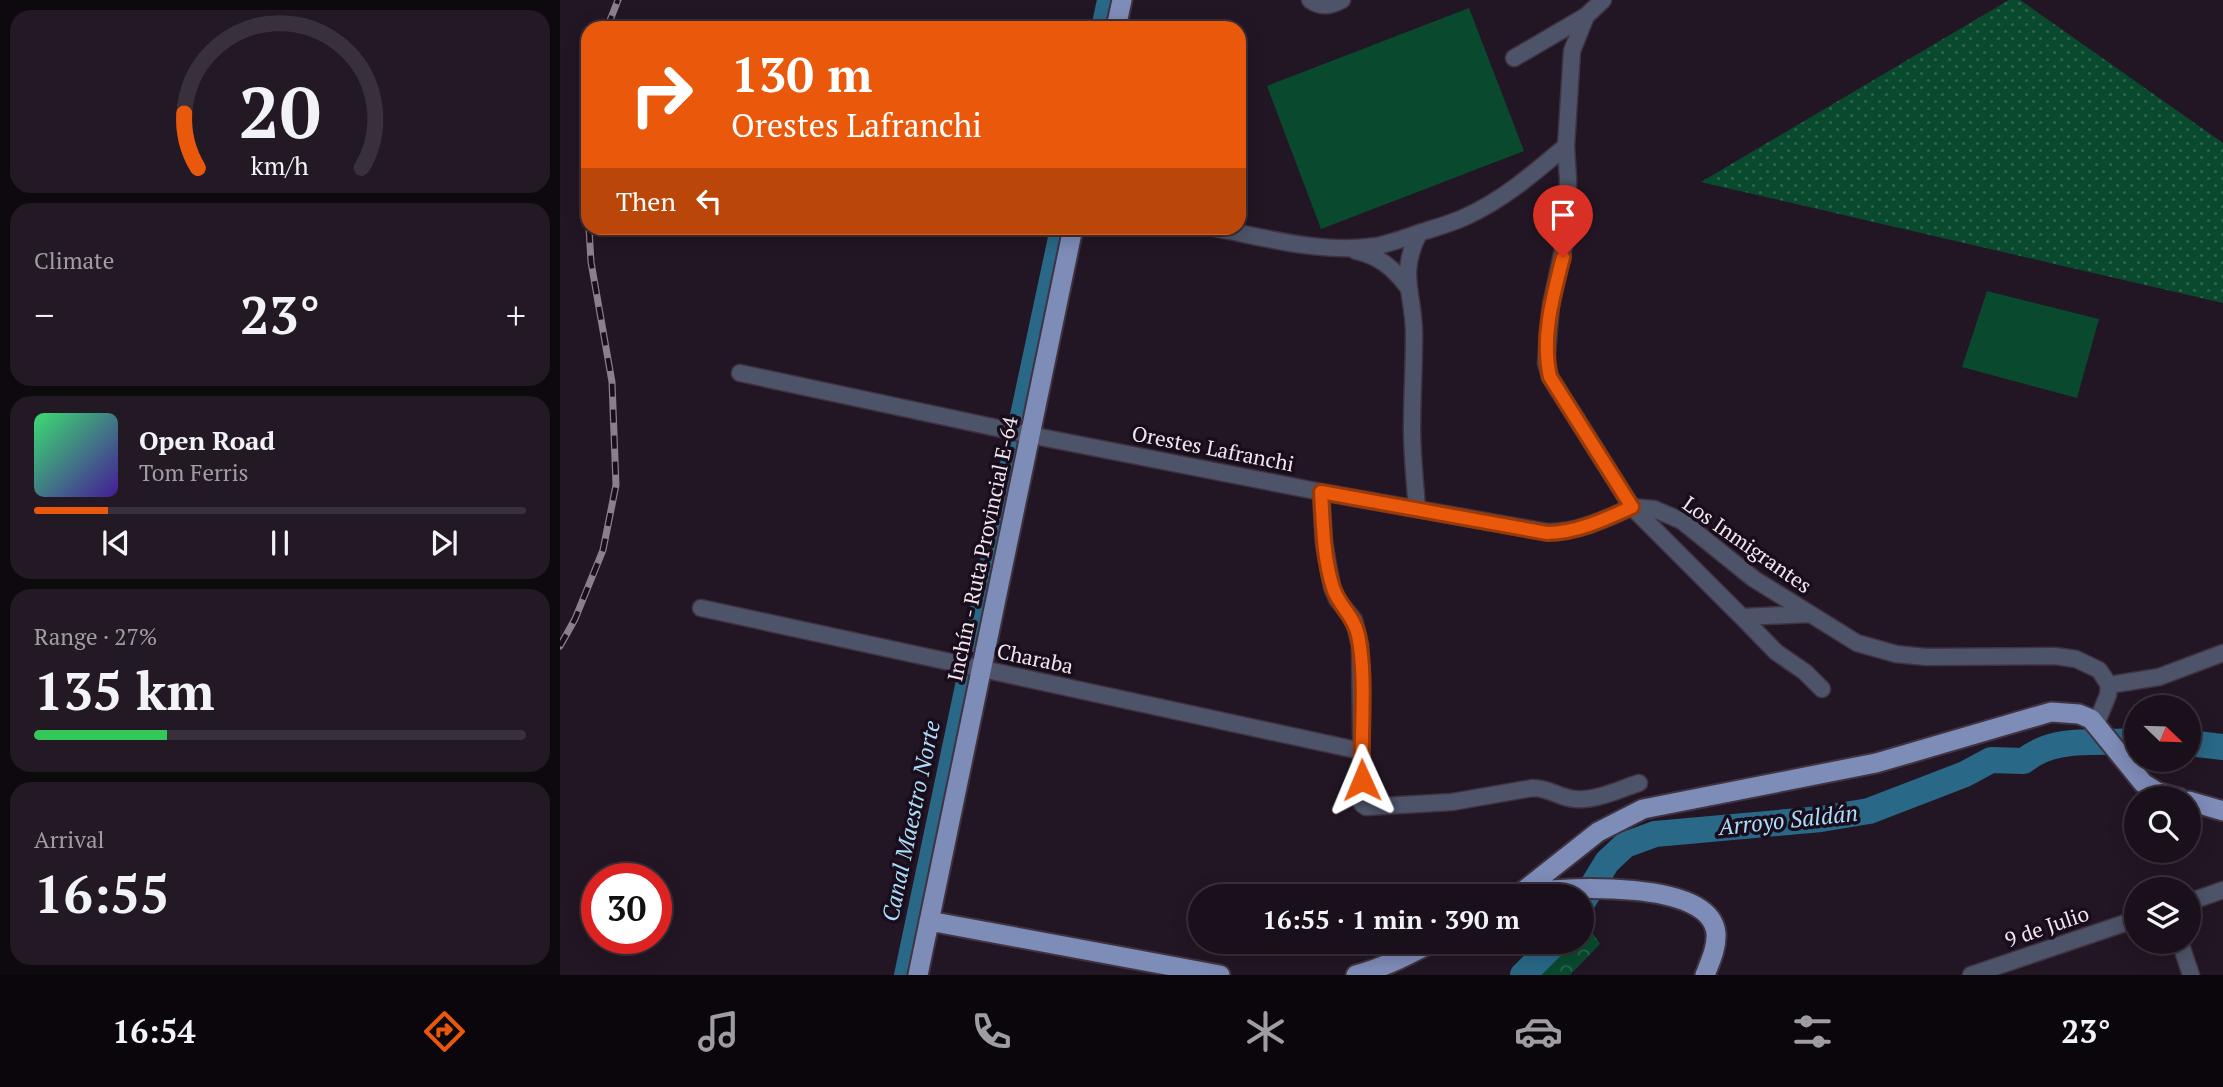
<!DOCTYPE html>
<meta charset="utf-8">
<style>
:root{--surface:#1a101b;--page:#231924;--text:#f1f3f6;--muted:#9f9da3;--line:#38303a;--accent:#ea580c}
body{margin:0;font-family:"PT Serif",serif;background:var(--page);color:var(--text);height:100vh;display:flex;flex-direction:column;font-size:26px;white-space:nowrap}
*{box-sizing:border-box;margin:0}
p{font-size:23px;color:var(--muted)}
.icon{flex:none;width:38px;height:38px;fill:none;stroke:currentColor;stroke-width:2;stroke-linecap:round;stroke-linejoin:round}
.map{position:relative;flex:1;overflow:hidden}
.side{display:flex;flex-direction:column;gap:10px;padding:10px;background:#0e090f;width:560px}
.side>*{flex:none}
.top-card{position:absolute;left:21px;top:21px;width:665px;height:214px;border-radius:21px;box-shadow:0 4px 18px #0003,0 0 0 2px var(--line);background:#ea580c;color:#fff;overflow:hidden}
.needle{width:46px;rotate:113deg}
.tools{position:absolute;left:1564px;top:695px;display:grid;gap:14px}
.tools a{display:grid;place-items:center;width:77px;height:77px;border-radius:50%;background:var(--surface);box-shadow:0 4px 18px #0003,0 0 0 2px var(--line);font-size:35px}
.speed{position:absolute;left:21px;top:863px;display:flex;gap:14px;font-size:35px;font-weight:700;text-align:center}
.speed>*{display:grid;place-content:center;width:91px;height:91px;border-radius:50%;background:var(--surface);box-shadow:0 4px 18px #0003,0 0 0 2px var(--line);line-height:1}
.speed .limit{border:10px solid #d22;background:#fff;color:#111}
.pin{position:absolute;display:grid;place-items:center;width:60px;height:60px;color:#fff;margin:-72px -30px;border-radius:50% 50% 50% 0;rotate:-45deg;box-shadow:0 0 7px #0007}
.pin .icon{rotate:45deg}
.me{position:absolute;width:77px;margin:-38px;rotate:359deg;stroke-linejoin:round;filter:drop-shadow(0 0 5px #0008)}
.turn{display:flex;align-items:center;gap:24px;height:147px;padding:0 35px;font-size:32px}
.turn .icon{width:91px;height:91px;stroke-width:2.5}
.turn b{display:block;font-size:49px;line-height:60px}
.then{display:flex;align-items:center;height:66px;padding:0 35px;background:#0003;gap:14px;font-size:26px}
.big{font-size:52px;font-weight:700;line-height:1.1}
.side .tile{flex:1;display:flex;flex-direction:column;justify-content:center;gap:10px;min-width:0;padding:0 24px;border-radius:21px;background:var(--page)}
.side .dial{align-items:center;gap:0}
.dial svg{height:182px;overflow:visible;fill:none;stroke:var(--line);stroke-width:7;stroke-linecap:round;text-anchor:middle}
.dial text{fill:var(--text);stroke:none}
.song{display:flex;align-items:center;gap:21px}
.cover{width:84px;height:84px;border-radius:10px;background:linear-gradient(135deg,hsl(140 70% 55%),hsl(260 70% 35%))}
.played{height:7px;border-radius:4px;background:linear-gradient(90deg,var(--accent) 15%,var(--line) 15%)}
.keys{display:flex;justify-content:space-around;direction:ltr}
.heat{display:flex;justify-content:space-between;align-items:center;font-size:38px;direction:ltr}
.charge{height:10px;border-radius:5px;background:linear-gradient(90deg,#34c759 27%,var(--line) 0)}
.trip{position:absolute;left:628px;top:884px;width:406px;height:70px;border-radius:35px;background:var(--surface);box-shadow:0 4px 18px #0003,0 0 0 2px var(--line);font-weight:700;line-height:70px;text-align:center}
.tabs{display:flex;height:112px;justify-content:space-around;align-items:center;background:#0a060b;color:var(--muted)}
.tabs .icon{width:49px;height:49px}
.tabs .on{color:var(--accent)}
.tabs b{font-size:32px;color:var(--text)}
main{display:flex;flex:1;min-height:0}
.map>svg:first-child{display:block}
.grass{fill:url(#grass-dots)}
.forest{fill:url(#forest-crowns)}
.garden{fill:#094a2f}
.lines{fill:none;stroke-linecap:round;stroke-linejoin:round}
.canal{stroke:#296887;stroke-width:16}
.river{stroke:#296887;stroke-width:26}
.minor-casing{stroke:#403341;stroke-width:19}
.major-casing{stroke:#403341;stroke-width:23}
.minor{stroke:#4d5469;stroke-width:16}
.major{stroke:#7e8cb8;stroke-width:19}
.rail-casing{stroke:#8a7f8b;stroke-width:7}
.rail{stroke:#1a0d1b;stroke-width:4.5;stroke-dasharray:13;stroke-linecap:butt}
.route-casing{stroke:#983908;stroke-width:18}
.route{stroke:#ea580c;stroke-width:12}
.labels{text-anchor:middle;stroke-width:7;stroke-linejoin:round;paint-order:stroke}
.street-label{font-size:21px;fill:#f0e6f0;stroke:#1a0d1b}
.water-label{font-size:23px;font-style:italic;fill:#aaddfa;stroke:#1a0d1b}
</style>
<main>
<section class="side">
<div class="tile dial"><svg viewBox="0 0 100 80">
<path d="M14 69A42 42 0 1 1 86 69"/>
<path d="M14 69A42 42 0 0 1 8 45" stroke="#ea580c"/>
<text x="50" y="56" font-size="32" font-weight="700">20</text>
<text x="50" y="72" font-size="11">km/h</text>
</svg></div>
<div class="tile"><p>Climate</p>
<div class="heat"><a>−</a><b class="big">23°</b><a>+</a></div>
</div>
<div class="tile">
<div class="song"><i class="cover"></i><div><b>Open Road</b><p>Tom Ferris</p></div></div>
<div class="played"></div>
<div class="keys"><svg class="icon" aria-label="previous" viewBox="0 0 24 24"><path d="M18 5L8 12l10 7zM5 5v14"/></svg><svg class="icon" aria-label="pause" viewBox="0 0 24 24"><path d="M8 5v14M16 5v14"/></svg><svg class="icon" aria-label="next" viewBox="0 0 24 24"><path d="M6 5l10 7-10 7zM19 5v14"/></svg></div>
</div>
<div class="tile"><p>Range · 27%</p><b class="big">135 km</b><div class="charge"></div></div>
<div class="tile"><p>Arrival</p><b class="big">16:55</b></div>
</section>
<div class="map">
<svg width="1663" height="975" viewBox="0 0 1663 975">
<defs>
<pattern id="grass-dots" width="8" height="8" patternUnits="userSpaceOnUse" patternTransform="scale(1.75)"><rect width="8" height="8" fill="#094a2f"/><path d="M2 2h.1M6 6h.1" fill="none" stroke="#2d644d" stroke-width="1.8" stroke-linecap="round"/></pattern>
<pattern id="forest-crowns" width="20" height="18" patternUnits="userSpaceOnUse" patternTransform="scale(1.75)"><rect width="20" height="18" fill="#094a2f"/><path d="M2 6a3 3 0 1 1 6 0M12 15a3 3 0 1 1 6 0" fill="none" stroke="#2d644d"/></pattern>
</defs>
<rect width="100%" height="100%" fill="#231624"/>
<!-- grass -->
<path class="grass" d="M1449,0H1460L1663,143V303L1141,182Z"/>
<!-- forest -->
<path class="forest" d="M1022,928L1032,932L1040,944L1010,975H964L996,942H1022Z"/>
<!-- garden -->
<path class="garden" d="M909,8L964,151L761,229L707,86Z
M1427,291L1539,319L1517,398L1402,367Z"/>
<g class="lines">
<!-- canal -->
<path class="canal" d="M539,28L545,0
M457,420L498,228
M411,644L452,444
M342,975L405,676"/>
<!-- river -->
<path class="river" d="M1629,743L1663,747
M1022,903L1047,862L1065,845L1095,834L1261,819L1309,811L1405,774L1431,760L1464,761C1494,735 1540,744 1577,741
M963,975L996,942"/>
<!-- minor casing -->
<g class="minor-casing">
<path id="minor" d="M750,0C762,8 770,6 782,0
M1026,16L1012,51L1006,146L1008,179L1006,236L991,305L986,363L990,377L1072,507L1182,617L1249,614
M954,58L1026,16L1043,0
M654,228C707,238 762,254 817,246C831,243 845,238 859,233
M796,251C819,256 833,268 847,286
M180,373L470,435L761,492L987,532C1016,533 1046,519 1072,507
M761,492L764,543L772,587L777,599L794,620L800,645L802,804L806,807L892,802L973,788C989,788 1000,798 1015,799C1036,801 1060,789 1079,783
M1072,507L1094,509L1122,521L1194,579L1297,643L1336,654L1366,657L1495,656L1516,659L1539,670L1549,685L1548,695L1536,724
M857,508C855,482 852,455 852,428C852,398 854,368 854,337C855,295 837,276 859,233C874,228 890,224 905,217C943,200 974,173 1006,146
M141,608L801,751
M1182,617L1216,652L1245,672L1262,689
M1549,685L1599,677L1663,653
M1629,902L1663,890
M1620,942L1631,975
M1411,975L1577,919"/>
</g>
<!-- major casing -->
<g class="major-casing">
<path id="major" d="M556,28L562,0
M1629,801L1663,811
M966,892C1005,888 1150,878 1156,933C1157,948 1150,962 1145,975
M957,896L1038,832L1083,809L1316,763L1491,712L1519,714L1531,719L1583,783L1597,792L1619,798
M369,921L660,975
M358,975L513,228
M796,975C823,968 848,955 873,942"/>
</g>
<!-- minor -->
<use href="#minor" class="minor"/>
<!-- major -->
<use href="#major" class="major"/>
<!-- rail casing -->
<g class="rail-casing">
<path id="rail" d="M47,28L58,0
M28,137L25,172L28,217
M0,646L15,619L43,550L56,485L52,382L31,262L29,228"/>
</g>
<!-- rail -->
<use href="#rail" class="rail"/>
</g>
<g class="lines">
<!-- route casing -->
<g class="route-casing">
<path id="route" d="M802,780C800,736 807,677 798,635C794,616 779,606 773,588C763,557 763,524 761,492L987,533C1016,533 1046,519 1072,507L990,377C981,337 993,296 1003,257"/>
</g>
<!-- route -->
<use href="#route" class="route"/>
</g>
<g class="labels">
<!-- street labels -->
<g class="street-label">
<text transform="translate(653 449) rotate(11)" y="7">Orestes Lafranchi</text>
<text transform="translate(1187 545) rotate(35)" y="7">Los Inmigrantes</text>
<text transform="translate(423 549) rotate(-78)" y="7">Inchín - Ruta Provincial E-64</text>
<text transform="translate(475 659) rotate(12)" y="7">Charaba</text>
<text transform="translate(1487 927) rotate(-19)" y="7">9 de Julio</text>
</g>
<!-- water labels -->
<g class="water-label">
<text transform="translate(1228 820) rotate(-6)" y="8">Arroyo Saldán</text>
<text transform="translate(351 821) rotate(-78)" y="8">Canal Maestro Norte</text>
</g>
</g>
</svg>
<div class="tools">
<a><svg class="needle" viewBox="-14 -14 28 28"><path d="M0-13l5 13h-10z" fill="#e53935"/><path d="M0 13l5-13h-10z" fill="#9f9da3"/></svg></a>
<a><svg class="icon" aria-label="search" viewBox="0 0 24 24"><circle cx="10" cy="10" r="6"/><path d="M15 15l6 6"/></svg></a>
<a><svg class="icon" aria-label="layers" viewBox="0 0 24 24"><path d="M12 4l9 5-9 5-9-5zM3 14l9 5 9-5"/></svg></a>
</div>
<div class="speed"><div class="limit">30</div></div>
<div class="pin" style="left:1003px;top:257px;background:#d93025"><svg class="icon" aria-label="arrive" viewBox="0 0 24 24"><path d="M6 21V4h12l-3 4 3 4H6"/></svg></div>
<svg class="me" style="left:802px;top:780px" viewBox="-20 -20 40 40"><path d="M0-17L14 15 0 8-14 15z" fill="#ea580c" stroke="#fff" stroke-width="4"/></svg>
<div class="trip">16:55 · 1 min · 390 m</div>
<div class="top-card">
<div class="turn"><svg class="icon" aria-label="right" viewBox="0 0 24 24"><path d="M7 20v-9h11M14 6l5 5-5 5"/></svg><div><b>130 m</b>Orestes Lafranchi</div></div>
<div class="then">Then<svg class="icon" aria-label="left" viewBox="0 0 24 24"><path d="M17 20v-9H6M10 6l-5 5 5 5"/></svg></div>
</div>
</div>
</main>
<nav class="tabs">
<b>16:54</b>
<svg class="icon on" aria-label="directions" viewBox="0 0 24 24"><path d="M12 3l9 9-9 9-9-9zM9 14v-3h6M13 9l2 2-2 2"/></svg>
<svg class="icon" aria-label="music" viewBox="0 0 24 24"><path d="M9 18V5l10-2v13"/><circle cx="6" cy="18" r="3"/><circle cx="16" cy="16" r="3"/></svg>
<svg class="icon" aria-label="phone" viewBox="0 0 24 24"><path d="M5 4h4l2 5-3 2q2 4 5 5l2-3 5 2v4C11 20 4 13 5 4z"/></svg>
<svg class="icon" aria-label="climate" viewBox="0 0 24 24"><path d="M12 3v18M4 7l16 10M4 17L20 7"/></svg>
<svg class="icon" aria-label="car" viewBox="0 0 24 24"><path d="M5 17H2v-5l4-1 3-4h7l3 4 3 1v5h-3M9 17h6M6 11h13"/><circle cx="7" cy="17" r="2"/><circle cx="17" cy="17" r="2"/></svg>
<svg class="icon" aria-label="filters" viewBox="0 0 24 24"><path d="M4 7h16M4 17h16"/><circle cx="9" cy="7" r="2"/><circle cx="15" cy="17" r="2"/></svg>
<b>23°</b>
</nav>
